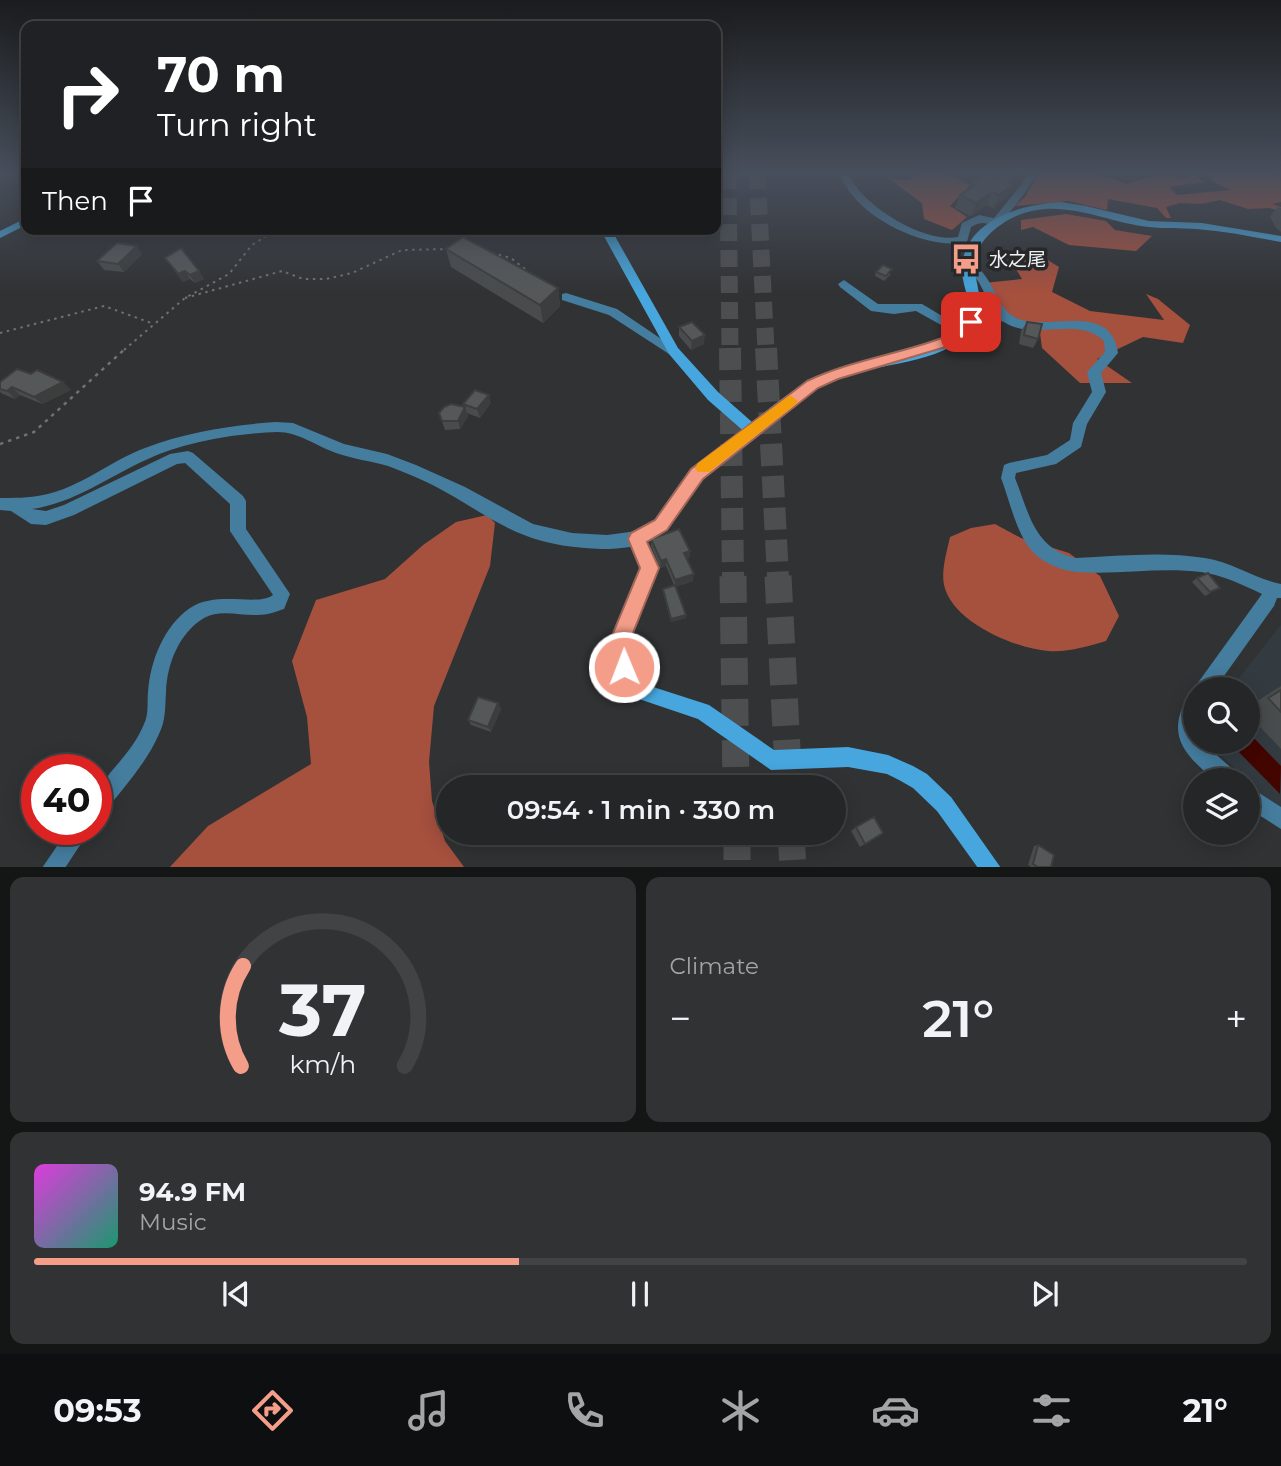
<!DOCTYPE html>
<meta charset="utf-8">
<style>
:root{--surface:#242627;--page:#303233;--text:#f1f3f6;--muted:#a3a5a7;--line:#414344;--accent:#f49e8a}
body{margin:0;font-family:Montserrat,"Noto Sans JP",sans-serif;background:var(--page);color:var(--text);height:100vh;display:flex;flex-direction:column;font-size:26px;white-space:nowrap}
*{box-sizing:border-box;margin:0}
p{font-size:23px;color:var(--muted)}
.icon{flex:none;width:38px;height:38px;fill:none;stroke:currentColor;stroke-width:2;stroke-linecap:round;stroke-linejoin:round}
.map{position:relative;height:867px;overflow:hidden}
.details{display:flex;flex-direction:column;gap:10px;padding:10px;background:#141515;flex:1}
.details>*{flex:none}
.top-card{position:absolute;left:21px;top:21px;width:700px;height:214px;border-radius:14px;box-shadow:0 4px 18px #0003,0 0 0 2px var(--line);background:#202124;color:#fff;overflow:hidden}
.fabs{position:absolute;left:1183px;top:677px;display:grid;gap:14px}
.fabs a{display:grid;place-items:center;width:77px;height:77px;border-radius:50%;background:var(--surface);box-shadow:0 4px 18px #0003,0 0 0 2px var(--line);font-size:35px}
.speed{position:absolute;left:21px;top:754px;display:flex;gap:14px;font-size:35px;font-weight:700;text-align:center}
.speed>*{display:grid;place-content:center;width:91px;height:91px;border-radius:50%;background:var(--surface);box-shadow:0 4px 18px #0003,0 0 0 2px var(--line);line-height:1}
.speed .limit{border:10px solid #d22;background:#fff;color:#111}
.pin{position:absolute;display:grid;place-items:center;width:60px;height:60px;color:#fff;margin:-30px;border-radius:14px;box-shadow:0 4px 10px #0006}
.me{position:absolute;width:77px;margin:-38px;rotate:359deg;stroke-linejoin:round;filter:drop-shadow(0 0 5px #0008)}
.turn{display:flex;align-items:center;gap:24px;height:147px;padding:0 21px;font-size:32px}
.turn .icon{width:91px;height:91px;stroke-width:2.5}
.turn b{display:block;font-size:49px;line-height:60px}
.then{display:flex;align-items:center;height:66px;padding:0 21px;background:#0003;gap:14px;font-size:26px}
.big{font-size:52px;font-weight:600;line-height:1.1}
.details .tile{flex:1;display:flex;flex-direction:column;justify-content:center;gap:10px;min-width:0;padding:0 24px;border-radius:14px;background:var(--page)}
.details .dial{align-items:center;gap:0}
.dial svg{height:182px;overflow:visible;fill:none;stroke:var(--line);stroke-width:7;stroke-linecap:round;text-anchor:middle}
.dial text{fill:var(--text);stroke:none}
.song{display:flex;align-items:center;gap:21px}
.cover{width:84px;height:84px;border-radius:10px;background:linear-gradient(135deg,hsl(300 70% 55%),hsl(160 70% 35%))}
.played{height:7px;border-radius:4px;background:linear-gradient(90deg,var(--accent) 40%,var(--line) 40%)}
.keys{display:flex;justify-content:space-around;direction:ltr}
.heat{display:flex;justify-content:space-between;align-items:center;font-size:38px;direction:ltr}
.details .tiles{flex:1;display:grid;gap:10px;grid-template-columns:1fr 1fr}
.tile:last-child{grid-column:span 2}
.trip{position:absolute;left:436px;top:775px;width:410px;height:70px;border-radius:35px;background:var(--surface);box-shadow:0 4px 18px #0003,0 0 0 2px var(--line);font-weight:600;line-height:70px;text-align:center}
.dock{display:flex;height:112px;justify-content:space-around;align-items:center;background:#0e0f10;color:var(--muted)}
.dock .icon{width:49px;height:49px}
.dock .selected{color:var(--accent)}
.dock b{font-size:32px;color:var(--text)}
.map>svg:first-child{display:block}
.built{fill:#333b41}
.forest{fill:#a6503e}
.water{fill:#420500}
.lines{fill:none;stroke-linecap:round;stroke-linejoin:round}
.highway-tunnel-far2{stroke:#4d4e50;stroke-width:17;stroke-dasharray:17 9;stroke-linecap:butt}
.highway-tunnel-far1{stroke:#4d4e50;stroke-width:22;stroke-dasharray:22 10;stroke-linecap:butt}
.highway-tunnel{stroke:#4d4e50;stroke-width:27;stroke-dasharray:27 14;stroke-linecap:butt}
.path-far1{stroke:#6f7173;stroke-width:2;stroke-dasharray:2.5 4.5;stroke-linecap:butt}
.path{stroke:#6f7173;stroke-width:2.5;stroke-dasharray:3.5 5;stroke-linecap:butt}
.street{fill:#457d9f;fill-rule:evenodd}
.secondary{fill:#46a6dd;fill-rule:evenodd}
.wall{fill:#494c4d}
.shaded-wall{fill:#3c3e3e}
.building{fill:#555859;stroke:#3c3e3e;stroke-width:2}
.route{fill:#f49e8a;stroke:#9f675a;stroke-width:2}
.slow{fill:#f59e0b}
.labels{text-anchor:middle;stroke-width:7;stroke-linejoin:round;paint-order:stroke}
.poi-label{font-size:19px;fill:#eff0f2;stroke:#26282a;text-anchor:start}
</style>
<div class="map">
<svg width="1281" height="868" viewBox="0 0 1281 868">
<rect width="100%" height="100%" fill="#303234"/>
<!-- built -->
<path class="built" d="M1281,625V811L1256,792L1248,780L1205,742H1248V690L1230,689Z"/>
<!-- forest -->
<path class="forest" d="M917,172H943L970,185L950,206L967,217L952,230L924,219L922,203L888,178L909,181Z
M1039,172H1094L1126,184L1170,172L1178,180L1194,175L1204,182L1169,187L1177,195L1231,190L1212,181L1206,172H1260L1281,176V202L1272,204L1281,207V211L1269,208L1248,209L1220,200L1201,204L1180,203L1166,207L1171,218H1166L1157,208L1108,199L1107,210L1068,201L1015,206L1025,197Z
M1066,214L1106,221L1115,230L1152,236L1136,251L1069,245L1033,227L1021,230V220Z
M1033,251L1059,267L1052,292L1090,311L1164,320L1146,294L1158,299L1190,325L1183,343L1143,337L1097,359L1132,383H1080L1042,348L1039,326L991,320L990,302L983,283L1022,279L1013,264Z
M487,515L495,523L490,566L434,706L429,762L432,801L445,841L464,867L169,868L208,826L311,764L307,717L292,661L316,600L385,579L423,545L456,522Z
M995,524L1021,538L1069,553L1100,576L1119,616L1106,641C1089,646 1066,653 1048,651C1014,648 952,622 944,585C941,570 947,551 950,537L971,528Z"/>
<!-- water -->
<path class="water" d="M1248,732L1281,766L1280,794L1229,742H1248Z"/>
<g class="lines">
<!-- highway-tunnel-far2 -->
<path class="highway-tunnel-far2" d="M728,172L730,350
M757,172L766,350"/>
<!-- highway-tunnel-far1 -->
<path class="highway-tunnel-far1" d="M730,348L733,577
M766,348L778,577"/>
<!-- highway-tunnel -->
<path class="highway-tunnel" d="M733,576L736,788
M778,576L789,788
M737,833V868
M791,833L793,868"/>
<!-- path-far1 -->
<path class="path-far1" d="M492,253L511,258L526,270
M185,298L282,271L303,279H326L352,273L402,250L450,249
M0,333L104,306L154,324
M124,350L185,298L229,274L252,245L277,229"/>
<!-- path -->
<path class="path" d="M0,444L34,432L126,348"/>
<!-- street -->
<path class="street" d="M838,172H848C852,180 857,189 863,195C885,217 927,242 958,237L962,223L979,215L994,218L1022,184L1028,172H1038C1034,181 1005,222 997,224C985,226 986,219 971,227L967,242C931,250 875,224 853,196C847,189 842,180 838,172Z
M1267,172H1281V177L1268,174Z
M968,262C996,272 993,313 1022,320C1055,329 1111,303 1118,353L1101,373L1106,392L1087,424L1081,447L1056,464L1016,473L1015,478C1029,513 1034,548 1075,558C1118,556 1162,551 1205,558C1232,562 1255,579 1281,584V598H1277L1274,606L1214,690H1195V742H1202L1237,773L1239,780C1233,780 1224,782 1217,780C1211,779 1205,772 1200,767C1174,743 1172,724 1189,694L1194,691L1197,684L1262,594C1243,585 1223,575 1201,572C1160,567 1118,575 1077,572C1063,571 1043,563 1033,552C1016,534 1010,501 1001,478L1004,465L1009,463L1047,455L1070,440L1073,423L1092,392L1087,372L1105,352L1104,341C1077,315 1034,342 1004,322C990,313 987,295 978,281C974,275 967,271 962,266Z
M844,280L878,304H922L969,332L967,335H959L916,311L894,314L871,311L840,287L838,284Z
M566,293L617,309L679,351L673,356L669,354L609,315L562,300V294Z
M276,422L293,423L344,444L387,454L416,465L465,487L533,524L572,533L607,535L637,531L652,524L665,510L693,469L747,426H757L759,430C749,446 718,461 703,478C687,496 679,522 658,536C642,547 621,549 602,549C576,548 549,545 524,535C488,521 458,496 422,480C411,475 399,470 388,466C371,461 353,459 336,453C316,446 299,432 277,432C239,433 183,442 148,459C109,476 75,503 32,509L46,511L64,505L170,454L188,451L193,453L243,496L246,501V529L290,594L284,609C275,612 267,615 258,615C241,616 220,609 204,618C179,633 167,664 166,692C165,707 166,720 159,734C146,764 123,788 103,814L96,817C96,809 94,797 97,790C99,784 107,778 110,773C123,758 137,742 144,724C149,714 147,703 148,692C150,661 164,626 190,608C218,590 257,607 273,595L230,531V504L185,463L177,464L74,515L46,525L31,524L11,511L0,510V498C14,498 29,498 43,495C80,488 110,461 145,448C186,432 232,425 276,422Z
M1248,786L1281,807V829L1248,808Z
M68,830H90L65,868H42Z"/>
<!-- secondary -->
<path class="secondary" d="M1061,202L1086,206L1149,221L1202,223L1281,236V242C1253,237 1225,231 1197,229C1181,228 1165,229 1149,227C1102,222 1057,194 1010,219C999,225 989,233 982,243C961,276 997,302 969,333C942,363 877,364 840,377C818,385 800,399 782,414C773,421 763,432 752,435L747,434L708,400L669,354L600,229H611L678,348L718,392L752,422C776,404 799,383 828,372C866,357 931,357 959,328C979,308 961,290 962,267C965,219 1023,204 1061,202Z
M26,218V225L0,238V231Z
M637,532L643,534L658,568L630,638L633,666L637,675L647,685L709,705L774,750L848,747L888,755L913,766L927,774L951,797L1001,868H978L937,811L913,788L899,780L887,774L848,767L771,770L698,719L636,698L625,687L615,667L612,638L642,568L629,539L631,534Z"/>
</g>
<!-- wall -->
<path class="wall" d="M994,176L1012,178L1010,183L1013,184L1007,197L993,208L987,205L971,216L955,208L960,195L970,189L972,183Z
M1278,207L1281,208V232L1275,227L1270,216Z
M446,249L558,288L560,306L543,323L451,267Z
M142,254L124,272L104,270L97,261Z
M165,258L199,271L204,279L195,283L190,279L183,282Z
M876,272L891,274L884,281L875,276Z
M1027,322L1038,339L1033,348L1019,344L1021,331Z
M679,327L704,344L691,350L679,336Z
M0,382L71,390L42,404L20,395L15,399L3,394L0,392Z
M491,403L480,418L467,413L468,416L460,429L445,430L439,413L464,407L463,404Z
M651,539L690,551L689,558L687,559L693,581L675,587L686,615V618L671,622L663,592V589L674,585L666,566L660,568L651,546Z
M1197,578L1220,588L1205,596L1192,582Z
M1281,686V749L1248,714V707Z
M498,703L501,709L491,732L471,725L468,720Z
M856,827L883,833L860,847L851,831Z
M1038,845L1051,867H1031L1028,865L1034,846Z"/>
<!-- shaded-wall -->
<path class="shaded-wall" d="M1012,178L1007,189L1013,184L1007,197L993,208L1007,182Z
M992,192L987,205L971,216L976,203Z
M137,246L142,254L124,272L118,264Z
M185,271L190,279L183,282L178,274Z
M199,271L204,279L195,283L190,275Z
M558,288L560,306L543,323L540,305Z
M705,335L704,344L691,350L692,341Z
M63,382L71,390L42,404L34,397Z
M12,387L20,395L15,399L7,391Z
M489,395L491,403L480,418L477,409Z
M465,407L468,416L460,429L458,421Z
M690,551L689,558L684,560V553Z
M666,559V566L660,568L661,561Z
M694,574L693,581L675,587V580Z
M686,615V618L671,622V619Z
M498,703L501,709L491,732L488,727Z"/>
<!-- building -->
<path class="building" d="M999,172L1012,178L1007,182L1013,184L999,195L992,192L976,203L960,195L976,185L972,183L986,173L994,176Z
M463,237L558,288L540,305L446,249Z
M117,243L137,246L118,264L97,261Z
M181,248L199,271L190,275L185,271L178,274L165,258Z
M883,265L892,269L886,276L876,272Z
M692,322L705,335L692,341L679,327Z
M1027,322L1042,324L1038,339L1024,335Z
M17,369L31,374L37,370L63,382L34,397L12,387L7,391L0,389V382Z
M475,390L489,395L477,409L463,404Z
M451,404L465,407L458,421H442L439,413L444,407Z
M679,529L690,551L684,553L694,574L675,580L666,559L661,561L651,539Z
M1208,573L1220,588L1210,592L1197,578Z
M675,585L686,615L671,619L663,589Z
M1281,690V712L1268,698Z
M478,697L498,703L488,727L468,720Z
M874,817L883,833L865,844L856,827Z
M1038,845L1054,855L1051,867H1038L1033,864Z"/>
<!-- sky -->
<linearGradient id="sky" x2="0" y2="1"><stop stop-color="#1a1c1d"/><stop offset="0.59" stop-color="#484f5c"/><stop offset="1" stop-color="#484f5c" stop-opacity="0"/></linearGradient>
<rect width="1281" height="293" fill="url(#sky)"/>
<!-- route -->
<path class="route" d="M971,317L978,322L959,343L838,379L818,388L703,479L667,530L647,542L659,568L631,638L634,667L631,674L624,677L617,674L611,638L640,568L628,539L631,533L655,520L691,469L807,381C851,360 900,354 945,337C955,333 960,321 971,317Z"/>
<!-- slow -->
<path class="slow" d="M790,395L798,401L795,405L709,472H698L695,468L698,463Z"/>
<!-- icons -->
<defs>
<g id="bus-bare" transform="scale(2.415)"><path d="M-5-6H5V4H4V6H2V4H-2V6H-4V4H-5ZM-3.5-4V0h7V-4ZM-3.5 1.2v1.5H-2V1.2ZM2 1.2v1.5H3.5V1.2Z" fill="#f49e8a" stroke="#26282a" stroke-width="2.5" paint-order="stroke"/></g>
</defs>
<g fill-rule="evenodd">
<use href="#bus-bare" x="966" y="259"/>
</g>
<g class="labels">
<!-- poi labels -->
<g class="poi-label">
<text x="989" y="266">水之尾</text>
</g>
</g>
</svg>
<div class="fabs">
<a><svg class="icon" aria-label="search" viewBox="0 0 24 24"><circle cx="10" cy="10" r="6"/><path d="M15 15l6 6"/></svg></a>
<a><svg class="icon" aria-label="layers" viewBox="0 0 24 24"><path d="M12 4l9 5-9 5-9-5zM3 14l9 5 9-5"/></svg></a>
</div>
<div class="speed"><div class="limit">40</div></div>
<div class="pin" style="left:971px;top:322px;background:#d93025"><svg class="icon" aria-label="arrive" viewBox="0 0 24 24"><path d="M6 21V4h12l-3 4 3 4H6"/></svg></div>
<svg class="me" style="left:624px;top:667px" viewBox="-20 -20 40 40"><circle r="17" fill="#f49e8a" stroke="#fff" stroke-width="3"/><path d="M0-11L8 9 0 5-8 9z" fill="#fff"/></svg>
<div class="trip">09:54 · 1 min · 330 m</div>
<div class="top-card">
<div class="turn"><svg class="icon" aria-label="right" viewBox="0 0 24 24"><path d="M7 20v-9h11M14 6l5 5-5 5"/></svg><div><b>70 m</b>Turn right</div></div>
<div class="then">Then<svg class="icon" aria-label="arrive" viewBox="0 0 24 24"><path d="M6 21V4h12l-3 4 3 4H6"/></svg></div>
</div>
</div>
<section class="details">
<div class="tiles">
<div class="tile dial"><svg viewBox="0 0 100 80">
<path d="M14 69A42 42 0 1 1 86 69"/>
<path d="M14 69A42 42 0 0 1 15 25" stroke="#f49e8a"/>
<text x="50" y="56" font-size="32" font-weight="700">37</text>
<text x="50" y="72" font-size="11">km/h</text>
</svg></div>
<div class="tile"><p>Climate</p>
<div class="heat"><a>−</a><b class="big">21°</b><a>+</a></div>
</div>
<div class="tile">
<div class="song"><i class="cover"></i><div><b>94.9 FM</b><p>Music</p></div></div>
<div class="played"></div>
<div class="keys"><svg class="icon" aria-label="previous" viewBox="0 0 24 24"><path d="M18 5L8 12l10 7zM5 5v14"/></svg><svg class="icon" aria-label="pause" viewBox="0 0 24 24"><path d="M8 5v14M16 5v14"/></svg><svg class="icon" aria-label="next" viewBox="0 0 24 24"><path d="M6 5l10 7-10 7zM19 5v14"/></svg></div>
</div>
</div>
</section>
<nav class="dock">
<b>09:53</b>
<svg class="icon selected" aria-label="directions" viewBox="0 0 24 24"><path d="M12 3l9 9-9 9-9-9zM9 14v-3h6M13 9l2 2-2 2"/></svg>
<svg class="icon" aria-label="music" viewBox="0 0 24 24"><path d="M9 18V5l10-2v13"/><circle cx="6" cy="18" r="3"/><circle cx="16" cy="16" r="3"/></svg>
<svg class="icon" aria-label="phone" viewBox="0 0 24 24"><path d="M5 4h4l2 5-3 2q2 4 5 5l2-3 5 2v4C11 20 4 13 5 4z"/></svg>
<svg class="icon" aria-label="climate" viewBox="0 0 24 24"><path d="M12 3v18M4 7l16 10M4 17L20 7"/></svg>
<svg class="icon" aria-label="car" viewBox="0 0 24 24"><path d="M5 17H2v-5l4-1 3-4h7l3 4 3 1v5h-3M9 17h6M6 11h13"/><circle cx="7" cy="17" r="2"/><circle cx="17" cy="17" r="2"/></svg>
<svg class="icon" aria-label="filters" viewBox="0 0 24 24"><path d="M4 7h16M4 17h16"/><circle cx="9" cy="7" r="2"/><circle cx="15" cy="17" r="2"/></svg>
<b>21°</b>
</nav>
